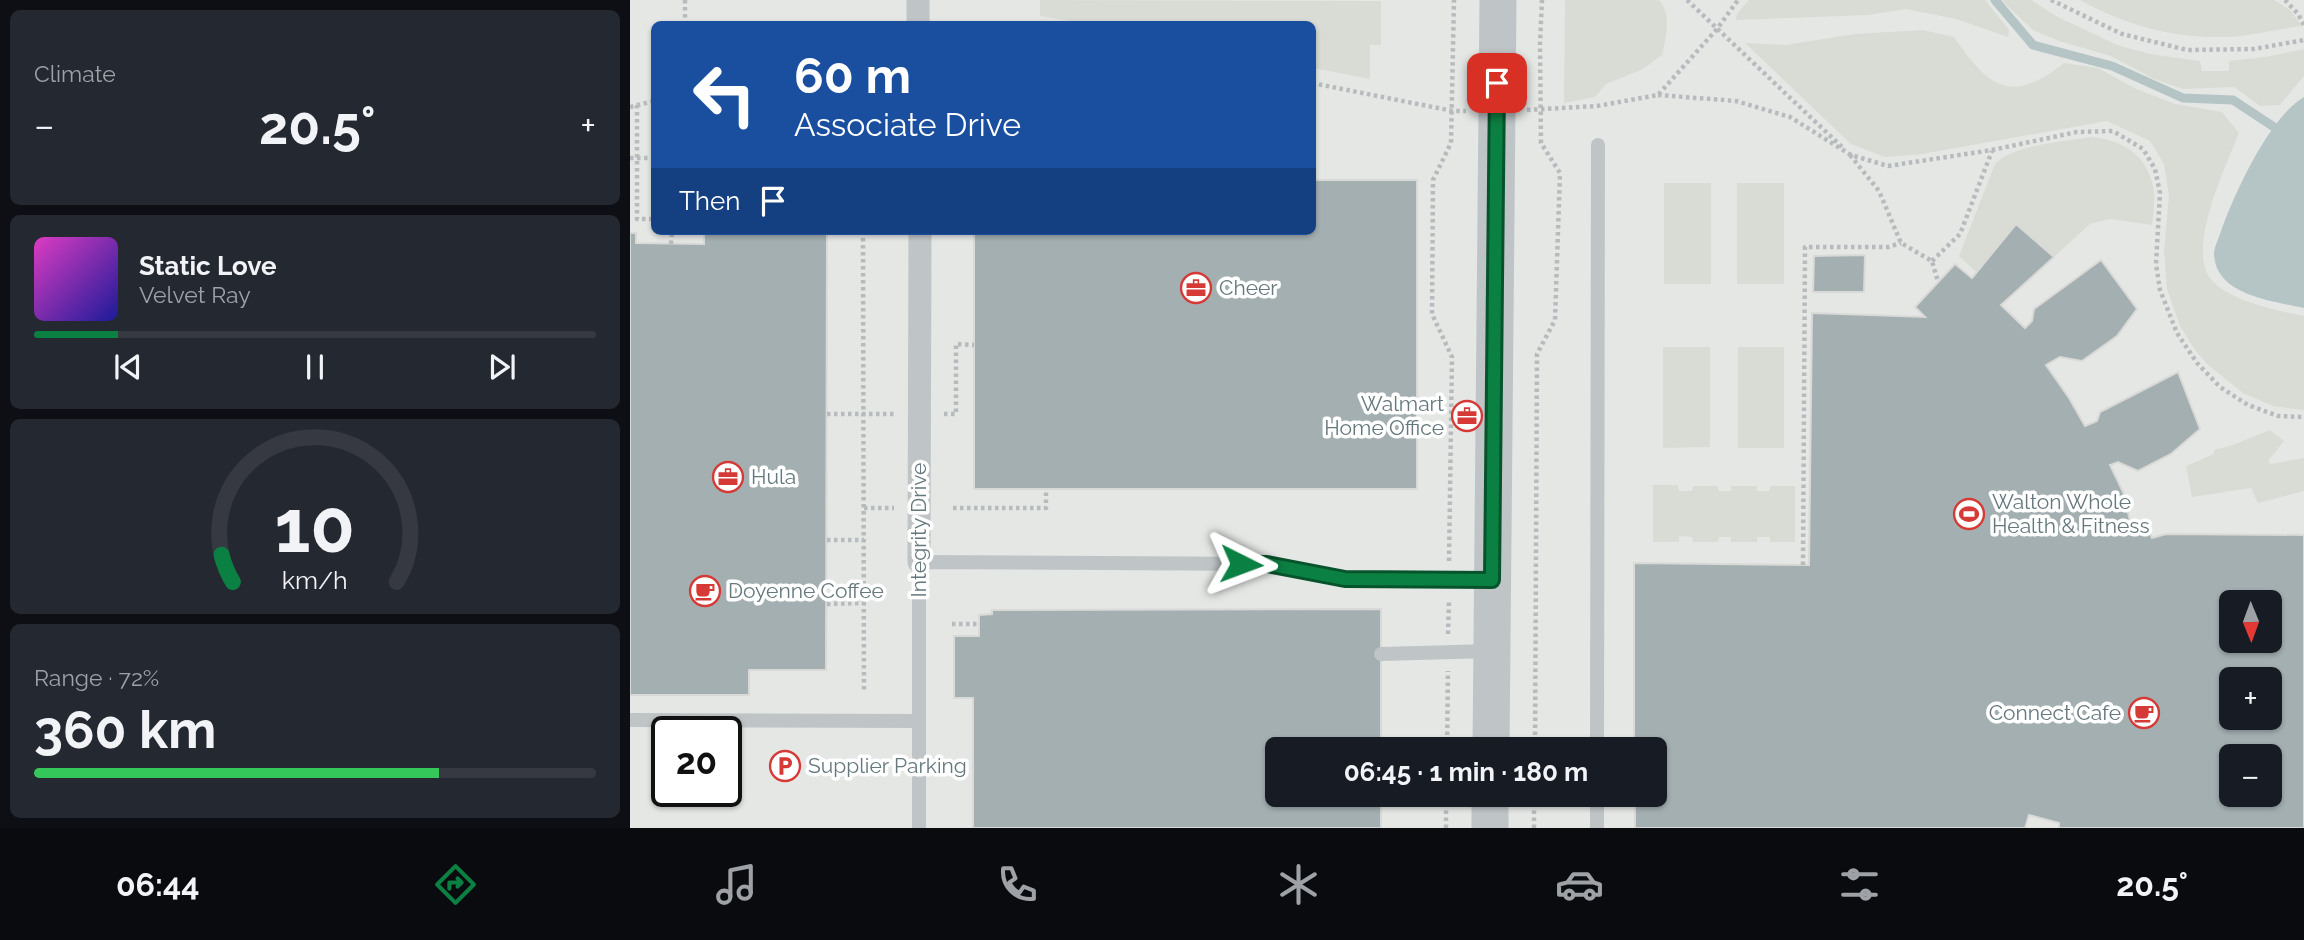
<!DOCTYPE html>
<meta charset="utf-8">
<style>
:root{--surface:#171b24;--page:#242831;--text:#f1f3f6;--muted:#9ea1a6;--line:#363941;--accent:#0b8043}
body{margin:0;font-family:Raleway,sans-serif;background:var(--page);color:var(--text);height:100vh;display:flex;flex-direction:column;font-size:26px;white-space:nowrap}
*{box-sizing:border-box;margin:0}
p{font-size:23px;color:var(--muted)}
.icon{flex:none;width:38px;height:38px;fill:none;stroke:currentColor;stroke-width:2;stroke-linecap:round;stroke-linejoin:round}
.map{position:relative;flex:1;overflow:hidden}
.details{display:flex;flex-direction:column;gap:10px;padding:10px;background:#0d0f14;width:630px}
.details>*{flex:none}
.top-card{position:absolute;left:21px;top:21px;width:665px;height:214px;border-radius:10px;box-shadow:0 2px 5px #0004;background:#1a4fa0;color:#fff;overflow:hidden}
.needle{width:46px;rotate:179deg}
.controls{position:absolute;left:1589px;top:590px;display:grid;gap:14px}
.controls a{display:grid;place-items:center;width:63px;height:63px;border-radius:10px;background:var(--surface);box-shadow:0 2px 5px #0004;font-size:35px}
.speed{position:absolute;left:21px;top:716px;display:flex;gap:14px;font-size:35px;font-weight:700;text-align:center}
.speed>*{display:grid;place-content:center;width:91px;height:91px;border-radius:50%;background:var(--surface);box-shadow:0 2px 5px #0004;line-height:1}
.speed .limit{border:4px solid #111;border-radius:10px;background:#fff;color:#111}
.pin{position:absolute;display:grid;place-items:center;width:60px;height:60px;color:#fff;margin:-30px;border-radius:14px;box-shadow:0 4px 10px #0006}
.me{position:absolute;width:77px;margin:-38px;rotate:93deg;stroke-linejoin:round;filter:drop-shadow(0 0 5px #0008)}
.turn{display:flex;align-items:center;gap:24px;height:147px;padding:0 28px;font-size:32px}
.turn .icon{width:91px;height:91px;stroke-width:2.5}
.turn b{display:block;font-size:49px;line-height:60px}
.then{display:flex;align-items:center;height:66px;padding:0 28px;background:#0003;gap:14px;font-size:26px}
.big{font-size:52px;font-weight:700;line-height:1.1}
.details .tile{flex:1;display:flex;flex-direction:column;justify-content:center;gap:10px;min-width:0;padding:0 24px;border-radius:10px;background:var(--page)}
.details .dial{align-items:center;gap:0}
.dial svg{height:182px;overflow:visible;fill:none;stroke:var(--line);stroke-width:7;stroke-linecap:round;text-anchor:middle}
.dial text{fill:var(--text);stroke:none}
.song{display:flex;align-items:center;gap:21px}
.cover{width:84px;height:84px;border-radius:10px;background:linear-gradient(135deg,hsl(310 70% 55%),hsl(240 70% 35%))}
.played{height:7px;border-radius:4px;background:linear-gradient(90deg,var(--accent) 15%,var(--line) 15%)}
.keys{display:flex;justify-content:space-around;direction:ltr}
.heat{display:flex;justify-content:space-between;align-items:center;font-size:38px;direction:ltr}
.charge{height:10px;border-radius:5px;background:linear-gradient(90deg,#34c759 72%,var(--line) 0)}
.trip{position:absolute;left:635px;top:737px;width:402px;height:70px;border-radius:10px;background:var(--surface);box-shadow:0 2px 5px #0004;font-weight:700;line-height:70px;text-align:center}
.tabs{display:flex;height:112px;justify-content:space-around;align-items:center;background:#090b0e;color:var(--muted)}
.tabs .icon{width:49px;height:49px}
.tabs .current{color:var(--accent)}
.tabs b{font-size:32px;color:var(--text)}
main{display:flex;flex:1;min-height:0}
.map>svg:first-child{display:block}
.built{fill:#e5e7e5;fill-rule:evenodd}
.green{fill:#d9dcd4}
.water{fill:#b5c4c5}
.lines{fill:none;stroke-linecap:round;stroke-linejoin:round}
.stream{stroke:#b5c4c5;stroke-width:9}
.building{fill:#a4afb1;stroke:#d9d9d7;stroke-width:2;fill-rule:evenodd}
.path{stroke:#b7bbbd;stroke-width:4.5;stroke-dasharray:3.5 3.5;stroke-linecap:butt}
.service{stroke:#bfc4c6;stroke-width:14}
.pedestrian{stroke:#bfc4c6;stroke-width:23}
.tertiary{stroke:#bfc4c6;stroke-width:37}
.route-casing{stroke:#07532c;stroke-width:18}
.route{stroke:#0b8043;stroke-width:12}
.labels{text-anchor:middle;stroke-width:7;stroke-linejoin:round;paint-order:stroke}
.poi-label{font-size:21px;fill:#65787d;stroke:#fff;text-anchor:start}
.street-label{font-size:21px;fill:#65787d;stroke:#fff}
</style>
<main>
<section class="details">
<div class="tile"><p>Climate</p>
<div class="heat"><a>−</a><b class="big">20.5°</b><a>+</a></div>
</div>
<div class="tile">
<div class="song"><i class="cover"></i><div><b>Static Love</b><p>Velvet Ray</p></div></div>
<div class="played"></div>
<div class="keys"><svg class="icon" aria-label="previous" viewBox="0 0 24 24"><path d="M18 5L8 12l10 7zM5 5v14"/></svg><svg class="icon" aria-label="pause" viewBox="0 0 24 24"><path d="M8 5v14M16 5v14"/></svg><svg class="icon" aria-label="next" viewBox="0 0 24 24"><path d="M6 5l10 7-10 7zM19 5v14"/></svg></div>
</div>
<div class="tile dial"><svg viewBox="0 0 100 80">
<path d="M14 69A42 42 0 1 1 86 69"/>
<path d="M14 69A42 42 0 0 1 9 57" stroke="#0b8043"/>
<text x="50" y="56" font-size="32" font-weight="700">10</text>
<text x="50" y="72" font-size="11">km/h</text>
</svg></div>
<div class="tile"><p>Range · 72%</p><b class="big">360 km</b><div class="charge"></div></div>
</section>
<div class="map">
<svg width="1674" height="828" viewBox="0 0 1674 828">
<rect width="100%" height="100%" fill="#f7f7f5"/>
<!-- built -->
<path class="built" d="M0,0H1674V828H0ZM24,24H682V231H24ZM1601,602H1640V640H1601ZM1601,679H1640V718H1601ZM37,732H96V791H37ZM648,749H1026V794H648ZM1601,756H1640V794H1601Z"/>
<!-- green -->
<path class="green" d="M410,0L751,1V45H740V79L683,68L682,24H457L410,16Z
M935,0H1029C1042,14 1036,37 1032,55L1013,69L976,84L965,97L934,103Z
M1119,0H1355L1379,30L1378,37L1326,19L1276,9L1238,15L1106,20L1107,14Z
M1371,0H1401L1428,17L1487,45L1520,54L1570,61L1572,71H1599V61L1635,57L1674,49V76L1650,105L1630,106L1604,87L1553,89L1524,79L1481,56L1429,41L1403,30Z
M1450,0H1644L1660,10L1672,26C1644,29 1618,37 1591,37C1541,38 1493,24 1450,0Z
M1293,30L1324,37C1359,88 1381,105 1434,63L1468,68L1504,88L1545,104L1592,112L1609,133C1596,166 1557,246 1580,278C1596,300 1648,311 1674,316V410L1643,406L1613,393L1577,364L1565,350L1550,326L1537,289L1534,251L1539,196L1534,164L1520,141L1477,121L1292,154L1255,157L1221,144L1115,43L1155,45L1225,34Z
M1462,137C1492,140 1516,154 1523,186C1526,198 1523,213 1522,225L1480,219L1460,224L1424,257L1386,224L1346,272L1329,256L1365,164C1384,144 1434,142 1462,137Z
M1034,183H1081V284H1034Z
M1107,183H1154V284H1107Z
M1033,347H1080V447L1033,448Z
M1108,347H1154V448H1108Z
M1640,430L1654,441L1638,461L1641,464L1674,458V491L1628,503L1621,488L1562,497L1556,466L1584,454V450L1603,445Z
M1023,485H1048L1049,491H1062L1063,486H1088L1089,491H1101V486H1127V491H1139L1140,486H1165V542H1140V537H1127V542H1101V537H1089L1088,542H1063L1062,537L1049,536V542H1023Z"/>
<!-- water -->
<path class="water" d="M1674,97V308C1648,302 1601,297 1588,270C1586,267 1584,258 1584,254C1584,248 1588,240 1590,234C1603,196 1639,117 1674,97Z"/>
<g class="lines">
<!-- stream -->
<path class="stream" d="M1365,0L1403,45L1482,66L1553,98L1603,100L1644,127"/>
</g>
<!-- building -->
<path class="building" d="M682,180H787V489H344V231H682Z
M1386,224L1424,257L1371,305L1395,328L1402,321L1404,309L1471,260L1507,309L1487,336L1452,361L1430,357L1416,365L1439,398L1455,426L1467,421L1470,412L1548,372L1570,429L1541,454L1508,471L1488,462L1480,465L1494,494L1502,531L1518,527L1522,538L1536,534L1674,535V828H1429V823L1399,815L1395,828H1005V794H1026V749H1004V563L1179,565L1182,313L1295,317L1285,307L1325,264L1342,278ZM1601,602H1640V640H1601ZM1601,679H1640V718H1601ZM1601,756H1640V794H1601Z
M74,231H197L196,670H119V695H0V233H6V243L74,244Z
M1235,255L1234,292H1183L1184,256Z
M751,609V749H648V794H751V828H343V698H324V636H349V615L362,614V610Z"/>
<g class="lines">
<!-- path -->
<path class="path" d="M55,0V24
M1057,0L1212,147
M1421,0L1492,34L1557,50L1624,49L1674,40
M1655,0L1668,14L1674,25
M682,83L823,111H836
M1028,95L1106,101L1160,117L1221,155L1258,166L1362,150L1447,132L1483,131L1513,149L1525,169L1530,193L1526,264L1530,290L1547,333L1567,363L1590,387L1618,405L1648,416L1674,417
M7,105V219H24
M0,107L24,101
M897,110L967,106L1028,95L1087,29L1108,0
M1220,155L1249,191L1271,243L1302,261L1308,282
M0,158H24
M233,231L234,692
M41,244L42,231
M1302,261L1330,234L1362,151
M197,414H266
M314,414H326V344L344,345
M234,508H264
M323,508H416V489
M197,540H234
M819,561L822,357L802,314L803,180L821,143L824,0
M1173,565L1175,247H1258L1271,243
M197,604L233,603
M322,624H349
M818,634L819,601
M817,749L818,671
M905,749L907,354L925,320L930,173L911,143L910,44L912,0
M816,828V794
M904,828V794"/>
<!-- service -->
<path class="service" d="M751,654L860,651
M0,720L289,721
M967,749L968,145
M289,828V562L637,564L715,579L861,580
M967,828V794"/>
<!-- pedestrian -->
<path class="pedestrian" d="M288,24V0
M289,562L290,231"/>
<!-- tertiary -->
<path class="tertiary" d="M861,749L868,0
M860,828V794"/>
</g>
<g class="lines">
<!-- route casing -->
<g class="route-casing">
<path id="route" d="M611,564H637L715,579L862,580L867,83"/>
</g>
<!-- route -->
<use href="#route" class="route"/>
</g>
<!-- icons -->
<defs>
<g id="office-ring" transform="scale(1.575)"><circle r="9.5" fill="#fff" stroke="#d53a37" stroke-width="1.5"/><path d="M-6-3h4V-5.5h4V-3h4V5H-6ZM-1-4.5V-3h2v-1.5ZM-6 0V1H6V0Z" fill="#d53a37"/></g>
<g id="stadium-ring" transform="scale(1.575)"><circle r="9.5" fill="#fff" stroke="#d53a37" stroke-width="1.5"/><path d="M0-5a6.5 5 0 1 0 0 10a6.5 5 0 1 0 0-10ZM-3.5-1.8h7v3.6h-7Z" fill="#d53a37"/></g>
<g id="cafe-ring" transform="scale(1.575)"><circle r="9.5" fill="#fff" stroke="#d53a37" stroke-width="1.5"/><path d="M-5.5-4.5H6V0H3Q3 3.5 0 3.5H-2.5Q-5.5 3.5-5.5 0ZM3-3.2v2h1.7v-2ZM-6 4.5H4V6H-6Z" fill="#d53a37"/></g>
<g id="parking-ring" transform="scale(1.575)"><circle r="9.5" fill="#fff" stroke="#d53a37" stroke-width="1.5"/><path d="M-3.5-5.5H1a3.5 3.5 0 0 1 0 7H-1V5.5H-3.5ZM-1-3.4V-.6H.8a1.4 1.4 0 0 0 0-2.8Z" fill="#d53a37"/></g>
</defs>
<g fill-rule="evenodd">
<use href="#office-ring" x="566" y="288"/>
<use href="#office-ring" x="837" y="416"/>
<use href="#office-ring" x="98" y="477"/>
<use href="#stadium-ring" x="1339" y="514"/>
<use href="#cafe-ring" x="75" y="591"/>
<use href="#cafe-ring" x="1514" y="713"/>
<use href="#parking-ring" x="155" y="766"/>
</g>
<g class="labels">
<!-- poi labels -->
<g class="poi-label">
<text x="589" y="295">Cheer</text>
<text x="814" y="411" text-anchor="end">Walmart<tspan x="814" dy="24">Home Office</tspan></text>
<text x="121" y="484">Hula</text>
<text x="1362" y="509">Walton Whole<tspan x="1362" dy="24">Health &amp; Fitness</tspan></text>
<text x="98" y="598">Doyenne Coffee</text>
<text x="1491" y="720" text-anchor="end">Connect Cafe</text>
<text x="178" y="773">Supplier Parking</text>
</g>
<!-- street labels -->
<g class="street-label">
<text transform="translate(289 530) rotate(-90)" y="7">Integrity Drive</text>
</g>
</g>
</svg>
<div class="controls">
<a><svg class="needle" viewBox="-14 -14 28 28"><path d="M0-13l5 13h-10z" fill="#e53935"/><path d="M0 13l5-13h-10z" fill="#9ea1a6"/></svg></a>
<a>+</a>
<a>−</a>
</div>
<div class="speed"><div class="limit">20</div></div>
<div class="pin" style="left:867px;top:83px;background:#d93025"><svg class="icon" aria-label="arrive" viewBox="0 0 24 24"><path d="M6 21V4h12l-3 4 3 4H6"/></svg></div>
<svg class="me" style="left:611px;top:564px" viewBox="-20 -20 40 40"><path d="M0-17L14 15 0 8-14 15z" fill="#0b8043" stroke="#fff" stroke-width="4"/></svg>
<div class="trip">06:45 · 1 min · 180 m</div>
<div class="top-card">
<div class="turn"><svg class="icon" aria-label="left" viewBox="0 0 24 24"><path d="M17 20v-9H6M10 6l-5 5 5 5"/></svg><div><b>60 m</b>Associate Drive</div></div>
<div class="then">Then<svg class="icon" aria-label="arrive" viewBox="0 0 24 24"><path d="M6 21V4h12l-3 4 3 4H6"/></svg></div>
</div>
</div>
</main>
<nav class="tabs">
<b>06:44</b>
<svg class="icon current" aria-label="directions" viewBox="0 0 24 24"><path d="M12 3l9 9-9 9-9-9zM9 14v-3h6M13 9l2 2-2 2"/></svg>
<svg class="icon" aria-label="music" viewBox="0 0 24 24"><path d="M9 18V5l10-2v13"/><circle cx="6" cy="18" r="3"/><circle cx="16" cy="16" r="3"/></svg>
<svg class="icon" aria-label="phone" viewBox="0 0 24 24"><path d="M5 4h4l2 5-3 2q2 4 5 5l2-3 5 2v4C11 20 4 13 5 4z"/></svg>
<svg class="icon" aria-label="climate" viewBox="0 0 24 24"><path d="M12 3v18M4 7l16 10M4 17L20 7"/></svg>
<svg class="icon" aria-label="car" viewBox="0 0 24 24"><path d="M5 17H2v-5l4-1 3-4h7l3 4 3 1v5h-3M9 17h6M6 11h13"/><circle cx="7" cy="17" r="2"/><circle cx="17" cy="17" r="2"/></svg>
<svg class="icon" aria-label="filters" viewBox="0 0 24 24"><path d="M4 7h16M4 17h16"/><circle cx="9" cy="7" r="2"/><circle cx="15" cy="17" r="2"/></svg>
<b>20.5°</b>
</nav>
